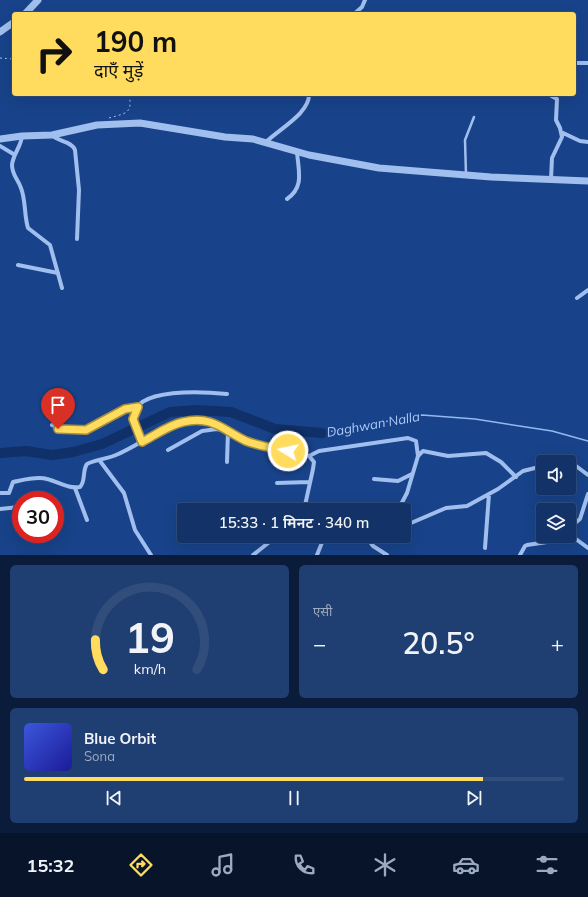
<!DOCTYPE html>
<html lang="hi">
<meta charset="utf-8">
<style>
:root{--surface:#123268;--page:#1f3e71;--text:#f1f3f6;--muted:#9caac0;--line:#314d7c;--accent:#ffdb5e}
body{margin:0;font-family:Mulish,"Noto Sans Devanagari",sans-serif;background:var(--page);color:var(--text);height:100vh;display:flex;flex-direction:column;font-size:15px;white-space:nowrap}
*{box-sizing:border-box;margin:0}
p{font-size:13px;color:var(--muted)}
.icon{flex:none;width:22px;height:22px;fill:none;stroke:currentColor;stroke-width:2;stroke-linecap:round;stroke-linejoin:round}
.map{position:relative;height:555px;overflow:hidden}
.panel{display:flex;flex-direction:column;gap:10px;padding:10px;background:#0a1c39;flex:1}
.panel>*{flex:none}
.hud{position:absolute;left:12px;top:12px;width:564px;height:84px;border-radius:4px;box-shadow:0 4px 16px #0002,0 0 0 1px var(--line);background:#ffdb5e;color:#111;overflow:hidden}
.controls{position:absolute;left:536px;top:455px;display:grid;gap:8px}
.controls a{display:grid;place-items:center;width:40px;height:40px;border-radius:4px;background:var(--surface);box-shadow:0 4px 16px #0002,0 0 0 1px var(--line);font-size:20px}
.speed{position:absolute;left:12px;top:491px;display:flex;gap:8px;font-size:20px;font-weight:700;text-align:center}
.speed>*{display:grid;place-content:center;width:52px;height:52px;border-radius:50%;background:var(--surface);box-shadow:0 4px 16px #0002,0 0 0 1px var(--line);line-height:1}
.speed .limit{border:6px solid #d22;background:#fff;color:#111}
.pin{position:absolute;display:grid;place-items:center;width:34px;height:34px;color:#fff;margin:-41px -17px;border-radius:50% 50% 50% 0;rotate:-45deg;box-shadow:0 0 4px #0007}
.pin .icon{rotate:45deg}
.me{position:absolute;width:44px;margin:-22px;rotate:280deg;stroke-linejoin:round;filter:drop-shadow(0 0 3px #0008)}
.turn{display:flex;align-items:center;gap:14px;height:84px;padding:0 16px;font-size:18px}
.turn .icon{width:52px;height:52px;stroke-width:2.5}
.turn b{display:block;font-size:28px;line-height:34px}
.big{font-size:30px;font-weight:600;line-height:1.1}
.panel .card{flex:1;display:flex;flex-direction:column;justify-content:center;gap:6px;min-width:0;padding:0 14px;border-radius:6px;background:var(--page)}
.panel .dial{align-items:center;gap:0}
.dial svg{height:104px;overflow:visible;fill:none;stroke:var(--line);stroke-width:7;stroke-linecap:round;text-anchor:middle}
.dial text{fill:var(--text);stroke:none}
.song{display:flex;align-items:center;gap:12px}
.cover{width:48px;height:48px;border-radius:6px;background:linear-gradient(135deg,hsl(230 70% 55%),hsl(240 70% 35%))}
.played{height:4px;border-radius:2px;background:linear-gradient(90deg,var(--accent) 85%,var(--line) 85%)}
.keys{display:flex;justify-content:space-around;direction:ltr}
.heat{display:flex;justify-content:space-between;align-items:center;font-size:22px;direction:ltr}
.panel .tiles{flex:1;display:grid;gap:10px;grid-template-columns:1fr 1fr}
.card:last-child{grid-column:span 2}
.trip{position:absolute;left:177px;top:503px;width:234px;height:40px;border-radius:4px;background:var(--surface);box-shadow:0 4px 16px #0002,0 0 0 1px var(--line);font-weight:600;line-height:40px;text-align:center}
.menu{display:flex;height:64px;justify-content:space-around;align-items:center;background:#07142a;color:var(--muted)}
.menu .icon{width:28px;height:28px}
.menu .on{color:var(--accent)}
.menu b{font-size:18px;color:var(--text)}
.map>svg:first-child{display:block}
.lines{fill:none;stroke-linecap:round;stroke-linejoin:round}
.stream{stroke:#94b9f1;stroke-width:1.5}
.river{stroke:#0f3068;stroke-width:10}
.path{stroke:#a1bfee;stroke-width:1;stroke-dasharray:2 3;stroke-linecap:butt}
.service{stroke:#a1bfee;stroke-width:2.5}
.minor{stroke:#a1bfee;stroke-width:4}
.tertiary{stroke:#a1bfee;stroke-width:7}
.route-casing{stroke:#a68e3d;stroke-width:10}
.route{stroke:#ffdb5e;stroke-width:7}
.labels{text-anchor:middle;stroke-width:4;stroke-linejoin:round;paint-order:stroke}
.water-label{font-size:13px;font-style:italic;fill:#adc9f5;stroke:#18438a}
</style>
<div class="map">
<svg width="588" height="555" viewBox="0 0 588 555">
<rect width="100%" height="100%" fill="#18438a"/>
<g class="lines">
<!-- stream -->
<path class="stream" d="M322,433L422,415L475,419L552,431L588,441"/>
<!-- river -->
<path class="river" d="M0,453L26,451L52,455L73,452L102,444L170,412L196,410L231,412L275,429L322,433"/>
<!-- path -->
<path class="path" d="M0,58L14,59
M109,118C126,113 133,114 129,94"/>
<!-- service -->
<path class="service" d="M466,175L465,140L474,117"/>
<!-- minor -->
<path class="minor" d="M354,14L362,7L365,0
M574,63H588
M548,94L557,99L556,120L560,128L562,137L552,158L551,179
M561,132L580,141L588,142
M52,135C58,142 72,141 75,150L79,190L77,239
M22,136C21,147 13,154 12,165C12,175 18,179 21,188C26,201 24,215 28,228L50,245L62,288
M266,142C279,129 310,113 309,94
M0,146L15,155
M287,199C305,187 298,170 297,151
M18,265L58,273
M577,298L588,290
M52,425C84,443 108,410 138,407
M141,442C139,435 133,426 133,418C133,386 208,392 227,394
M168,450L202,431L217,429L228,431L258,445L309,456L314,462L313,469L304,510
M309,456L319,451L408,438L416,441L418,456
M100,461L124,493L135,530L151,555
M569,465L576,466L588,475
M374,479L398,481L412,474
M277,483L309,482
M75,488L87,520
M0,493H9L13,482C23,480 37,476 47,479C59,482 68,489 80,487C86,481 82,471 87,464C91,461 110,458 116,455C147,442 176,413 212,422C219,424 224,426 228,431L227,462
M0,509L19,507
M398,510L407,493L418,456L423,451L448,456L486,453L501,462L516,477
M404,525L411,523L446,508L467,506L498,489L523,471L543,466
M569,528L580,519L588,494
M569,534L588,548
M305,536C327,542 357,544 378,536
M368,539L373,546L387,555
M485,548L489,494
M253,555L277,536
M317,555L323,540
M520,555L525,546L527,545L554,541L563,536"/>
<!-- tertiary -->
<path class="tertiary" d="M25,14L38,0
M0,32L14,22
M0,139L22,136L52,135L97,125L140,123L225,137L253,139L309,155L379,168L491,177L588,181"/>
</g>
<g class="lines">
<!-- route casing -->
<g class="route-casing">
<path id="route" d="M58,429L86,430L125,409L138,407L133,419L142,442C155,435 169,425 183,422C212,415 223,430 246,441C259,446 274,448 288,451"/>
</g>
<!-- route -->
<use href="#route" class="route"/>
</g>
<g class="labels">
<!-- water labels -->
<g class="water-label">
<text transform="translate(373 424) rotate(-10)" y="5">Daghwan Nalla</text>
</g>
</g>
</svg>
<div class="controls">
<a><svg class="icon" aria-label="sound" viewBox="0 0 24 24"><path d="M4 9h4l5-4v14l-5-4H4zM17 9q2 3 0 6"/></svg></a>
<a><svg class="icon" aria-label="layers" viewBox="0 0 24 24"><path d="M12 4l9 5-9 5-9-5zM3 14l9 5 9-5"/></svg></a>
</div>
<div class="speed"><div class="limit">30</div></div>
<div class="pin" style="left:58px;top:429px;background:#d93025"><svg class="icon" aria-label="arrive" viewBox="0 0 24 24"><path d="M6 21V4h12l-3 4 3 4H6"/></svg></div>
<svg class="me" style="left:288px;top:451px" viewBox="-20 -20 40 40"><circle r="17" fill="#ffdb5e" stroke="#fff" stroke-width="3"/><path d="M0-11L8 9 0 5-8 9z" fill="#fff"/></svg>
<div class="trip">15:33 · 1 मिनट · 340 m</div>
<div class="hud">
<div class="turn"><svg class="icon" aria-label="right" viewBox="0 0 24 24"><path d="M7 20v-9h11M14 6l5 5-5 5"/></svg><div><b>190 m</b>दाएँ मुड़ें</div></div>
</div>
</div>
<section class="panel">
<div class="tiles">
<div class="card dial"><svg viewBox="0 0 100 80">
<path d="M14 69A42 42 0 1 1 86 69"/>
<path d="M14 69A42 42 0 0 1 8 46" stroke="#ffdb5e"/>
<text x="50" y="56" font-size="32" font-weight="700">19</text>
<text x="50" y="72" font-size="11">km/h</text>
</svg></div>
<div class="card"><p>एसी</p>
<div class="heat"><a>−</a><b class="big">20.5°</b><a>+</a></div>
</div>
<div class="card">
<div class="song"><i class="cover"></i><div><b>Blue Orbit</b><p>Sona</p></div></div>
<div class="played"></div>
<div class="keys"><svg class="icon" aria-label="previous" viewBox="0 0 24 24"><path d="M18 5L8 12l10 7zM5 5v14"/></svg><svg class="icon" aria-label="pause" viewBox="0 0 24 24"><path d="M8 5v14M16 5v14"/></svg><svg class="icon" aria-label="next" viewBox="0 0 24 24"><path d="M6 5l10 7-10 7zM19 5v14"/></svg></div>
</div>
</div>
</section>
<nav class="menu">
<b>15:32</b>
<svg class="icon on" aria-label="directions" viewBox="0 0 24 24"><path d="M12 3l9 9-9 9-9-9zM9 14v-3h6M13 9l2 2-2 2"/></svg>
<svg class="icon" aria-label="music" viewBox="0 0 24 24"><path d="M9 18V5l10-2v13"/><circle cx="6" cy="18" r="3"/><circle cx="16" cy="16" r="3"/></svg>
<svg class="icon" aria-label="phone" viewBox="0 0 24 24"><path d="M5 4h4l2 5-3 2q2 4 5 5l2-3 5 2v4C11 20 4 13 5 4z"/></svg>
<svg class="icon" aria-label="climate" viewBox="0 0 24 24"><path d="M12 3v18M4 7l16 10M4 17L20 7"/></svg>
<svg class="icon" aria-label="car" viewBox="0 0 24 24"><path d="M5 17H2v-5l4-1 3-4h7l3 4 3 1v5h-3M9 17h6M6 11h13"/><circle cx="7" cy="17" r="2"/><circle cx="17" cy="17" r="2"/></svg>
<svg class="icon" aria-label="filters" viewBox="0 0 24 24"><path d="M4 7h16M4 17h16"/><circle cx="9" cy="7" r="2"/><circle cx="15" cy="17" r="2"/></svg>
</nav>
